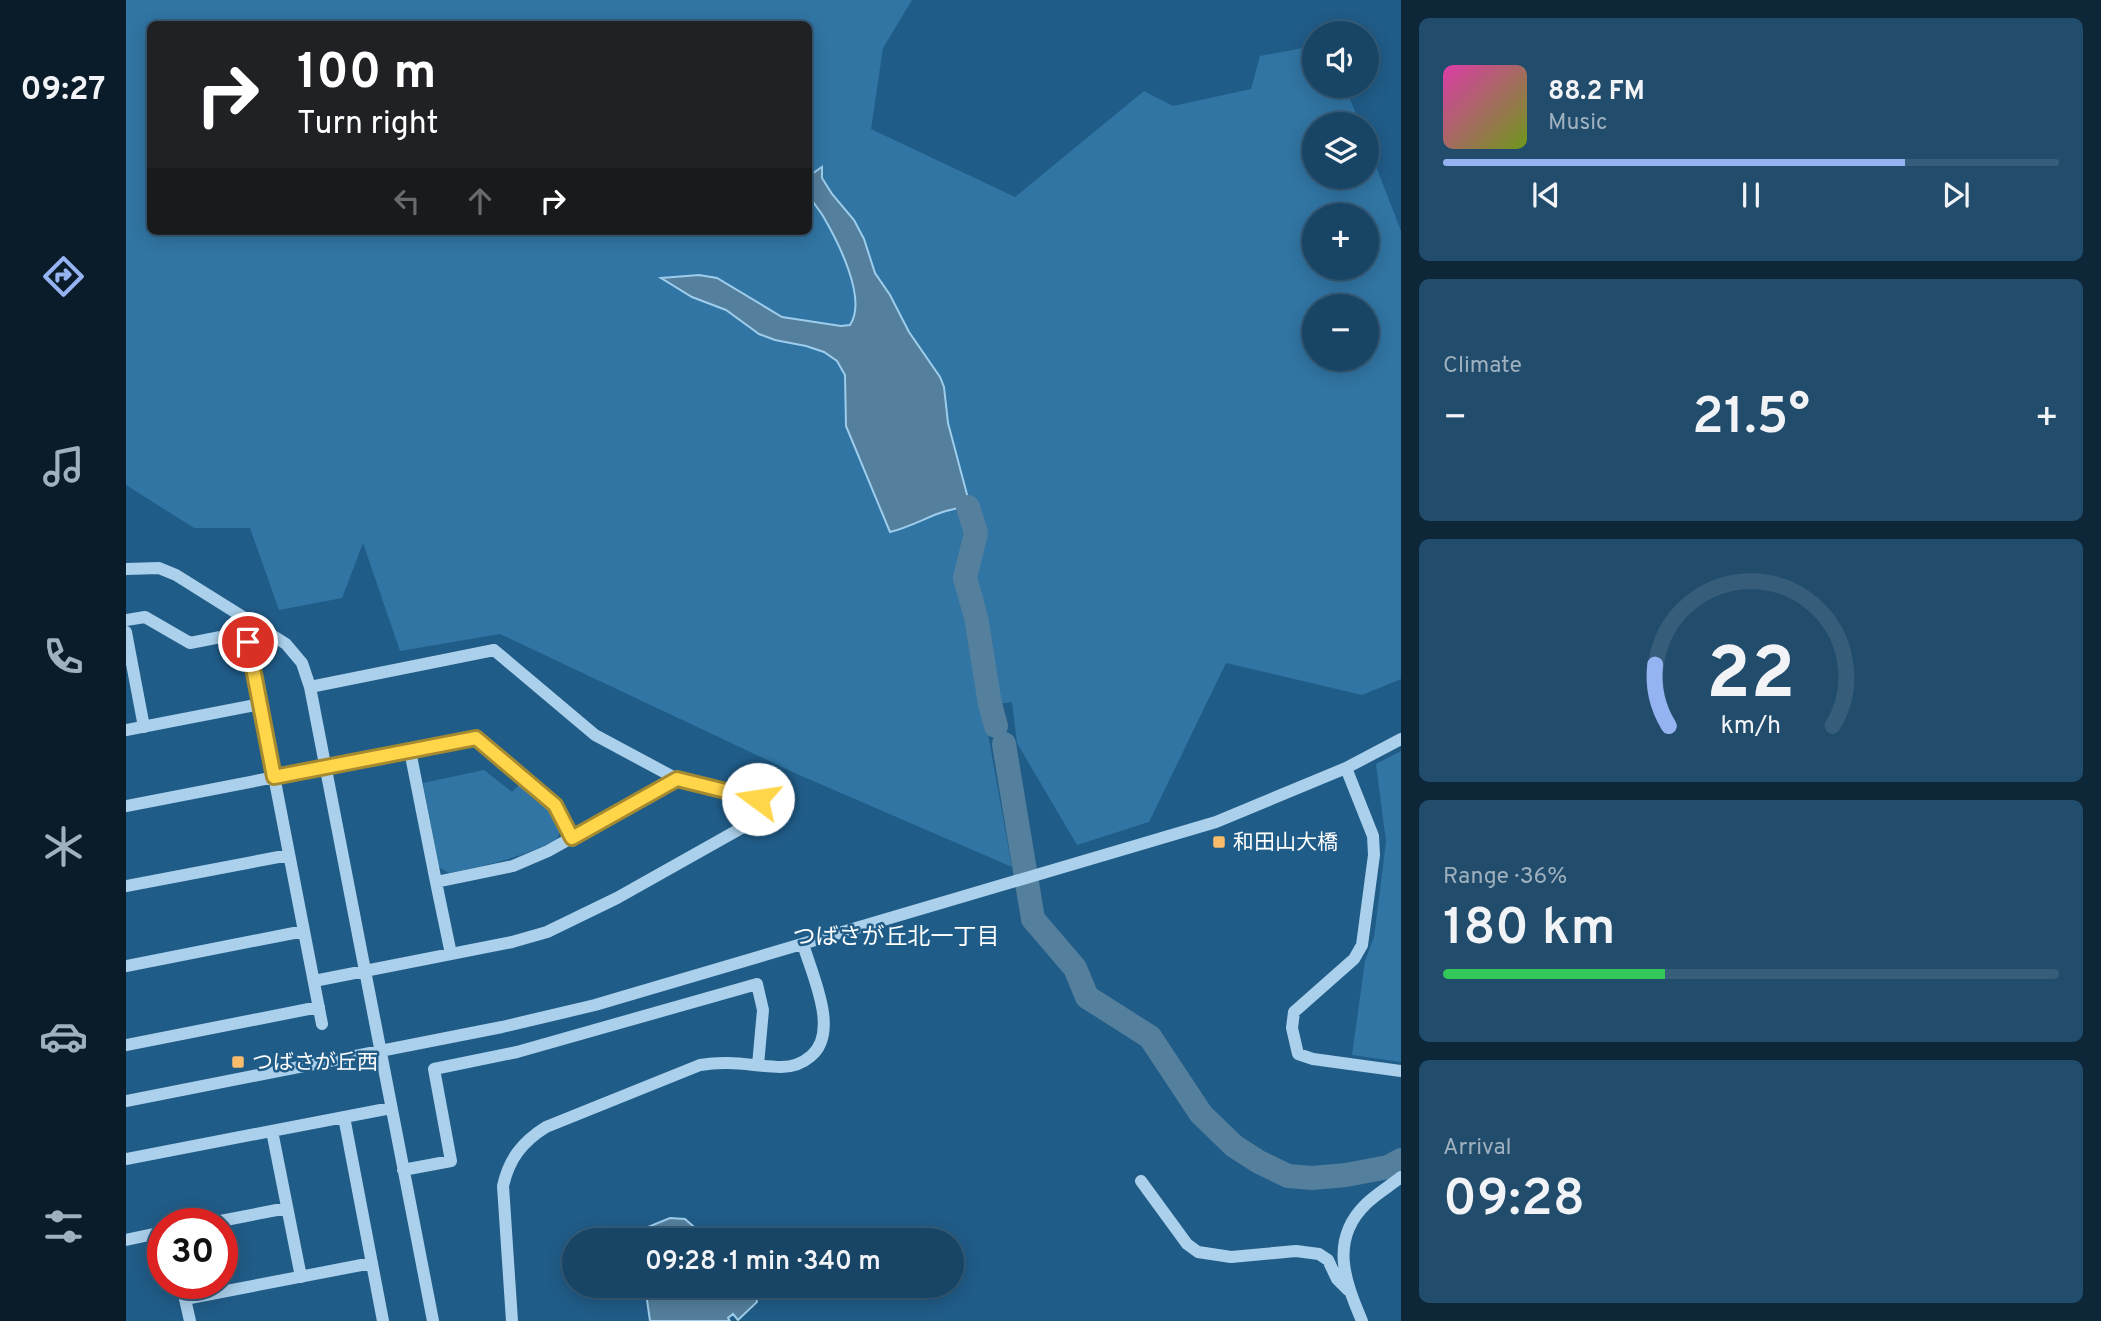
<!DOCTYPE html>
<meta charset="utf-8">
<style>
:root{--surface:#184566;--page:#214c6c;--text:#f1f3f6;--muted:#9fb1bf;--line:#365d7a;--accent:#95b2f1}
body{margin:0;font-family:Overpass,"Noto Sans JP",sans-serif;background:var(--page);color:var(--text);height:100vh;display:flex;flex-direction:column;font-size:26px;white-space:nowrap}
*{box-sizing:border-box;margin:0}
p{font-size:23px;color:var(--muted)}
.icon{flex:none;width:38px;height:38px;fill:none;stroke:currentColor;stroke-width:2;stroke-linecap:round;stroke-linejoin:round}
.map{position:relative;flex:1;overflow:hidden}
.sheet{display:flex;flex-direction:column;gap:18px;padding:18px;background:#0d2638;width:700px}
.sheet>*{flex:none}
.guide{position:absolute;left:21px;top:21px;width:665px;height:214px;border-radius:10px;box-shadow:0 4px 18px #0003,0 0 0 2px var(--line);background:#202124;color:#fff;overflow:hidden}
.buttons{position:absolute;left:1176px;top:21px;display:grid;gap:14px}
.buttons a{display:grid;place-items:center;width:77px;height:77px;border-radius:50%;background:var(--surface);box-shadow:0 4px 18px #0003,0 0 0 2px var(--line);font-size:35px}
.speed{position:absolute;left:21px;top:1208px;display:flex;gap:14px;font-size:35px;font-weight:700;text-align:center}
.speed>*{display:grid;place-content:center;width:91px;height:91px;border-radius:50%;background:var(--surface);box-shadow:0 4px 18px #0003,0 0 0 2px var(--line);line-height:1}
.speed .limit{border:10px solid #d22;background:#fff;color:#111}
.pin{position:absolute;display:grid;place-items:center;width:60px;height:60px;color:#fff;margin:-30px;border:4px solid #fff;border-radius:50%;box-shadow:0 2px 7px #0007}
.me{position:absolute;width:77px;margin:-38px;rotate:284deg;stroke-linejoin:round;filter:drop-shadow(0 0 5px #0008)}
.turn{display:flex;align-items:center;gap:24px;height:147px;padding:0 35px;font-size:32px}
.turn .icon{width:91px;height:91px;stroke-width:2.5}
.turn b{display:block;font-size:49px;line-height:60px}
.lanes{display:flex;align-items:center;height:66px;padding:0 35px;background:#0003;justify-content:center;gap:35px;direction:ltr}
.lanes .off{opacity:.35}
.big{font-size:52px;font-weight:600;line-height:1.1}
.sheet .widget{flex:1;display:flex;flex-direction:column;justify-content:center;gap:10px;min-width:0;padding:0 24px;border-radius:10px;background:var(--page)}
.sheet .dial{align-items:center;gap:0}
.dial svg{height:182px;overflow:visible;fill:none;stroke:var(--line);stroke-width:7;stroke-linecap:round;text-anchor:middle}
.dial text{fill:var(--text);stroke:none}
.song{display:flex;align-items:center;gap:21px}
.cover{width:84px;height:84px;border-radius:10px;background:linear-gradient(135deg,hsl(320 70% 55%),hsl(80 70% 35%))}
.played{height:7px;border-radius:4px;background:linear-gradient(90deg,var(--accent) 75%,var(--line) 75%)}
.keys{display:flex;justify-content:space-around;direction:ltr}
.heat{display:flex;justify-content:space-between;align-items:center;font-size:38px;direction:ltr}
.charge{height:10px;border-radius:5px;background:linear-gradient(90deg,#34c759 36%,var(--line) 0)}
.trip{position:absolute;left:436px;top:1228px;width:402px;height:70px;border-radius:35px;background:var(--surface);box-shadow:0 4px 18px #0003,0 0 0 2px var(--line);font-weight:600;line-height:70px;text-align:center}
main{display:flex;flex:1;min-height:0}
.tab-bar{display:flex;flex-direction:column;width:126px;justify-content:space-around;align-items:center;background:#0a1c29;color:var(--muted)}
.tab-bar .icon{width:49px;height:49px}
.tab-bar .active{color:var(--accent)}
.tab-bar b{font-size:32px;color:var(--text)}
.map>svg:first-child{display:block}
.green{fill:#3175a4;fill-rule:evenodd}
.water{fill:#547f9d;stroke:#9ecdec;stroke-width:2}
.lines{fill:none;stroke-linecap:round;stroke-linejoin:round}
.river{stroke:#547f9d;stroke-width:24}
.minor{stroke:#abd0eb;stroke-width:12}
.route-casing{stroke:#a68a30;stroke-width:18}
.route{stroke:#ffd54a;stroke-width:12}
.poi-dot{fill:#f8bc6b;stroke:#205c88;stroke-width:2.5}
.labels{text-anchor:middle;stroke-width:5;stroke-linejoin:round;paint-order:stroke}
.poi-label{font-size:21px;fill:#fff;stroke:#205c88;text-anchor:start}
.neighbourhood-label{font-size:23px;fill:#fff;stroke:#205c88}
</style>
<main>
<nav class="tab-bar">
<b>09:27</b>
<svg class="icon active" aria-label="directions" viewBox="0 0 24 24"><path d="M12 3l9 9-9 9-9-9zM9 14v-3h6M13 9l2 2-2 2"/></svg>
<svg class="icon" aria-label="music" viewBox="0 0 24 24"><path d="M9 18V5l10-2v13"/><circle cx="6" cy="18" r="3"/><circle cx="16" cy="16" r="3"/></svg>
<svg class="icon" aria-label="phone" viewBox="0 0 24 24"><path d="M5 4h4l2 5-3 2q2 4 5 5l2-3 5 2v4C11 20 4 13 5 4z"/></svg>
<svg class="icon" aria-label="climate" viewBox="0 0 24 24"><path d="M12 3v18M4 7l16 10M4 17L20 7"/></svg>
<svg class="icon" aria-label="car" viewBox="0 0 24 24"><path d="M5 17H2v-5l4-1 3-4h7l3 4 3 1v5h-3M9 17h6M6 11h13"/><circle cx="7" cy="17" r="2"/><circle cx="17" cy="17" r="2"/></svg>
<svg class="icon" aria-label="filters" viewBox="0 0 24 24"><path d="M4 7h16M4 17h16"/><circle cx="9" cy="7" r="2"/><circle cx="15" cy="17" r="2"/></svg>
</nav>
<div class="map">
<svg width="1275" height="1321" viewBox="0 0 1275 1321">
<rect width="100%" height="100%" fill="#205c88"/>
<!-- green -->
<path class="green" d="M0,0H786L757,48L745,129L889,197L1018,91L1047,106L1125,89L1134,56L1188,46V86H1219L1234,124H1188V177H1241V143L1275,231V679L1236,695L1100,663L1023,822L951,845L891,743L886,702L857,706L886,867L671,774L374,634L274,651L237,543L216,598L153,610L124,528H68L0,485ZM24,24H682L683,176L687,171L696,178L706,194L719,208L738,239L749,273L764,295L783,332L818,387L822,423L843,502C815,510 791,525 764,532L720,426L719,374L711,361L698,352L680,346L649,340L625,330L558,277L573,275L591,278L656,317L715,326L724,325C745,295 701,219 683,193L682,231H24ZM1188,215H1241V268H1188ZM1188,306H1241V359H1188Z
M1275,751V1062L1226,1055L1239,961L1248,937L1260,842L1250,764Z
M358,770L386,792L394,784L421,806L435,829L431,839C397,858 361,865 323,873L313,867L297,783Z"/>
<!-- water -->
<path class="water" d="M696,167V178L706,194L728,220L738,239L749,273L764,295L783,332L814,377L818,387L822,423L843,502L842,507C811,509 793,525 764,532L720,426L719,375L711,361L698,352L680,346L649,340L633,334L600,310L566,297L535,278L573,275L591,278L656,317L715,326L724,325C742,299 711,240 697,216C693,209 684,200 682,192C681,188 683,180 683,176Z
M544,1218L559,1219L584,1241H513L517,1229Z
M519,1286H626L629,1291L631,1302L612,1320L607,1314L602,1318L604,1321H524Z"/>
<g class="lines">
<!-- river -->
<path class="river" d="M842,507L850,533L839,578L850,617L864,704L870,726
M878,744L907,919L949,968L961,997L1024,1037L1075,1114L1108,1146L1133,1162L1162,1176L1186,1178L1220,1175L1262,1167L1275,1160"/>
<!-- minor -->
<path class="minor" d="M0,569L33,568L50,575L160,644L176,663L184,687L307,1321
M0,620L19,617L64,643L110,634L122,642L196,1024
M0,632L18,727
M184,687L368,650L469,735L551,779
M0,730L134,704
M1220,768L1247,836L1248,855L1236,945L1228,959L1168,1012L1166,1028L1172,1054L1187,1059L1275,1071
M0,806L284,751
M310,882L284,751L350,738L429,805L446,838
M0,886L163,855
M0,966L178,931
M188,981L386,942L421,932L491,898L660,803L633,799L551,779L422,851L387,866L310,882L325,954
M0,1045L193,1007
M0,1101L376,1027L469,1005L1090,822L1220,768L1275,739
M218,1117L257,1321
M146,1131L175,1277
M0,1159L265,1108
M277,1170L325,1161L308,1069L391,1052L631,984L637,1010L632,1065
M1015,1181L1061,1244L1072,1252L1105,1257L1170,1251L1193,1254L1202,1260L1211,1279L1222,1290
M84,1223L161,1208
M0,1240L37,1232
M56,1283L59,1299L246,1263
M59,1299L64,1321
M386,1321L377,1186C383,1159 396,1142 420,1127L574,1065C605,1060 625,1066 655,1067C666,1067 677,1063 685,1056C714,1032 686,975 677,944
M1236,1321C1219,1281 1203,1240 1240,1204C1250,1194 1264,1186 1275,1177"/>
</g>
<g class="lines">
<!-- route casing -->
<g class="route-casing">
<path id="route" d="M122,642L148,777L350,738L429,805L446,838L551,779L632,799"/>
</g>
<!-- route -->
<use href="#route" class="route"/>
</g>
<!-- markers -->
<g class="poi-dot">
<rect x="1086" y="835" width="14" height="14" rx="3.5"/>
<rect x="105" y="1055" width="14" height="14" rx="3.5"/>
</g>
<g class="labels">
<!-- poi labels -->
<g class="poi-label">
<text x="1107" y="849">和田山大橋</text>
<text x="126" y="1069">つばさが丘西</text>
</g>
<!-- neighbourhood labels -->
<g class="neighbourhood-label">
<text x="770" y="944">つばさが丘北一丁目</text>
</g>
</g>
</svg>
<div class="buttons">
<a><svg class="icon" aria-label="sound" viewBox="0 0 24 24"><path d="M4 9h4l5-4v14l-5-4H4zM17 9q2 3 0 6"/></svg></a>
<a><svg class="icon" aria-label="layers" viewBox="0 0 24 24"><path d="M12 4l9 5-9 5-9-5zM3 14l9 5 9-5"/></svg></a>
<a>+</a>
<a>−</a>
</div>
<div class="speed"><div class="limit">30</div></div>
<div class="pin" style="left:122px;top:642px;background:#d93025"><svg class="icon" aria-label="arrive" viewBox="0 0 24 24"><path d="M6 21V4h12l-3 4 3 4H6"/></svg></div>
<svg class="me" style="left:632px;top:799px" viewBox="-20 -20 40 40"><circle r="19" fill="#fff"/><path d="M0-13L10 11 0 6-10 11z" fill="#ffd54a"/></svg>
<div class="trip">09:28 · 1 min · 340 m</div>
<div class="guide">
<div class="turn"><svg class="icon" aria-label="right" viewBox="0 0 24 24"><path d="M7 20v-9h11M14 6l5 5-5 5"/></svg><div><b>100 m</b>Turn right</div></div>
<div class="lanes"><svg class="icon off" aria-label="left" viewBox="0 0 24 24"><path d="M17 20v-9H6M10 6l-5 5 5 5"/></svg><svg class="icon off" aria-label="ahead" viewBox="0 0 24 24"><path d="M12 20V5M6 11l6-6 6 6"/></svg><svg class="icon" aria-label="right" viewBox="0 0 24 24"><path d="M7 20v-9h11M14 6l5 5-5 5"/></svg></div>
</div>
</div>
<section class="sheet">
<div class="widget">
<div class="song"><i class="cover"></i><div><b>88.2 FM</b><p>Music</p></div></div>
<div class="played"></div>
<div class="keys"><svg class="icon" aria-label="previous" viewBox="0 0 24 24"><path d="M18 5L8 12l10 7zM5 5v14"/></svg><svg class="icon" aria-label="pause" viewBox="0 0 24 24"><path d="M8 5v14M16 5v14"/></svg><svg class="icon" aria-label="next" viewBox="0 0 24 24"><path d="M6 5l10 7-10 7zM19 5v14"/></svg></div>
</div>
<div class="widget"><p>Climate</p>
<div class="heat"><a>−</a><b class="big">21.5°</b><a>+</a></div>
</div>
<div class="widget dial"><svg viewBox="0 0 100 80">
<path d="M14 69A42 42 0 1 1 86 69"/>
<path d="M14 69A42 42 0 0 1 8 42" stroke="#95b2f1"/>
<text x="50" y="56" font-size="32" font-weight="700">22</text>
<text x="50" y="72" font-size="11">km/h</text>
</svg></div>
<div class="widget"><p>Range · 36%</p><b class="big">180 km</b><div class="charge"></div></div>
<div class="widget"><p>Arrival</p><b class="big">09:28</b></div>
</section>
</main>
